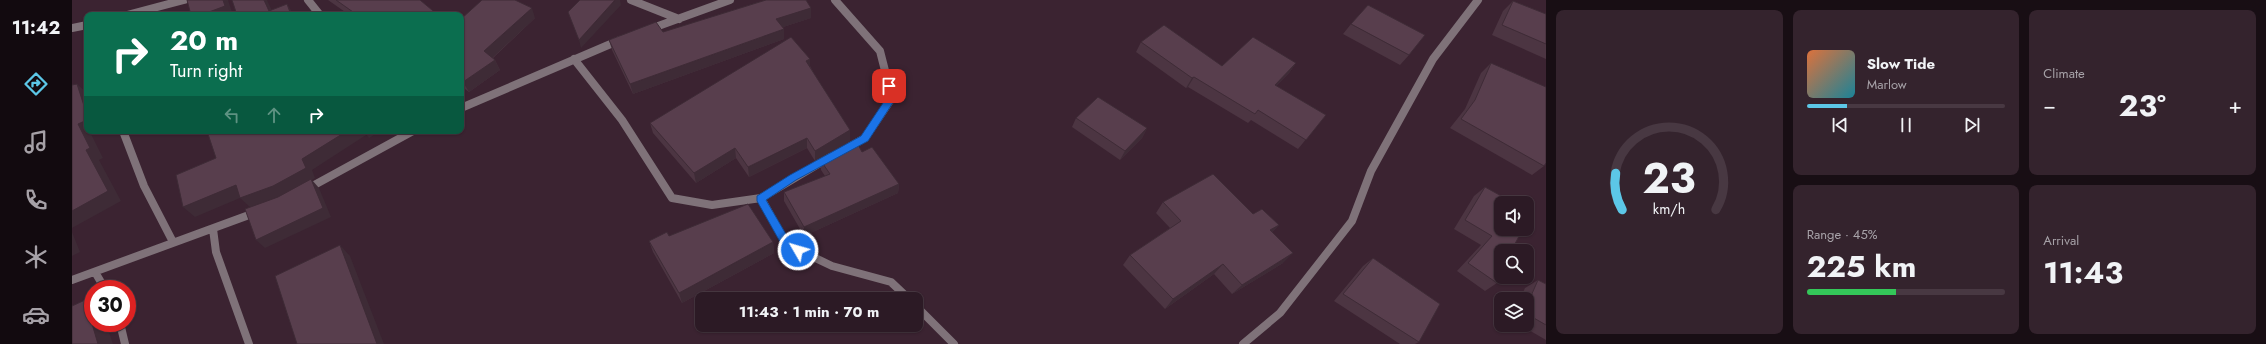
<!DOCTYPE html>
<meta charset="utf-8">
<style>
:root{--surface:#2c1a25;--page:#34232d;--text:#f1f3f6;--muted:#a6a1a7;--line:#483842;--accent:#5cc7e7}
body{margin:0;font-family:Jost,sans-serif;background:var(--page);color:var(--text);height:100vh;display:flex;flex-direction:column;font-size:15px;white-space:nowrap}
*{box-sizing:border-box;margin:0}
p{font-size:13px;color:var(--muted)}
.icon{flex:none;width:22px;height:22px;fill:none;stroke:currentColor;stroke-width:2;stroke-linecap:round;stroke-linejoin:round}
.map{position:relative;flex:1;overflow:hidden}
.side{display:flex;flex-direction:column;gap:10px;padding:10px;background:#180e14;width:720px}
.side>*{flex:none}
.hud{position:absolute;left:12px;top:12px;width:380px;height:122px;border-radius:8px;box-shadow:0 1px 3px #0004,0 0 0 1px var(--line);background:#0b6e4f;color:#fff;overflow:hidden}
.buttons{position:absolute;left:1422px;top:196px;display:grid;gap:8px}
.buttons a{display:grid;place-items:center;width:40px;height:40px;border-radius:8px;background:var(--surface);box-shadow:0 1px 3px #0004,0 0 0 1px var(--line);font-size:20px}
.speed{position:absolute;left:12px;top:280px;display:flex;gap:8px;font-size:20px;font-weight:700;text-align:center}
.speed>*{display:grid;place-content:center;width:52px;height:52px;border-radius:50%;background:var(--surface);box-shadow:0 1px 3px #0004,0 0 0 1px var(--line);line-height:1}
.speed .limit{border:6px solid #d22;background:#fff;color:#111}
.pin{position:absolute;display:grid;place-items:center;width:34px;height:34px;color:#fff;margin:-17px;border-radius:8px;box-shadow:0 2px 6px #0006}
.me{position:absolute;width:44px;margin:-22px;rotate:308deg;stroke-linejoin:round;filter:drop-shadow(0 0 3px #0008)}
.turn{display:flex;align-items:center;gap:14px;height:84px;padding:0 20px;font-size:18px}
.turn .icon{width:52px;height:52px;stroke-width:2.5}
.turn b{display:block;font-size:28px;line-height:34px}
.lanes{display:flex;align-items:center;height:38px;padding:0 20px;background:#0003;justify-content:center;gap:20px;direction:ltr}
.lanes .off{opacity:.35}
.big{font-size:30px;font-weight:700;line-height:1.1}
.side .tile{flex:1;display:flex;flex-direction:column;justify-content:center;gap:6px;min-width:0;padding:0 14px;border-radius:8px;background:var(--page)}
.side .dial{align-items:center;gap:0}
.dial svg{height:104px;overflow:visible;fill:none;stroke:var(--line);stroke-width:7;stroke-linecap:round;text-anchor:middle}
.dial text{fill:var(--text);stroke:none}
.song{display:flex;align-items:center;gap:12px}
.cover{width:48px;height:48px;border-radius:6px;background:linear-gradient(135deg,hsl(20 70% 55%),hsl(190 70% 35%))}
.played{height:4px;border-radius:2px;background:linear-gradient(90deg,var(--accent) 20%,var(--line) 20%)}
.keys{display:flex;justify-content:space-around;direction:ltr}
.heat{display:flex;justify-content:space-between;align-items:center;font-size:22px;direction:ltr}
.charge{height:6px;border-radius:3px;background:linear-gradient(90deg,#34c759 45%,var(--line) 0)}
.side .tiles{flex:1;display:grid;gap:10px;grid-template-columns:repeat(3,1fr)}
.tile:first-child{grid-row:span 2}
.trip{position:absolute;left:623px;top:292px;width:228px;height:40px;border-radius:8px;background:var(--surface);box-shadow:0 1px 3px #0004,0 0 0 1px var(--line);font-weight:700;line-height:40px;text-align:center}
main{display:flex;flex:1;min-height:0}
.tab-bar{display:flex;flex-direction:column;width:72px;justify-content:space-around;align-items:center;background:#120a0f;color:var(--muted)}
.tab-bar .icon{width:28px;height:28px}
.tab-bar .active{color:var(--accent)}
.tab-bar b{font-size:18px;color:var(--text)}
.map>svg:first-child{display:block}
.lines{fill:none;stroke-linecap:round;stroke-linejoin:round}
.minor{stroke:#7f7279;stroke-width:8}
.wall{fill:#4c3542}
.shaded-wall{fill:#3e2b36}
.building{fill:#583e4d;stroke:#3e2b36}
.route{fill:#1a73e8;stroke:#114b97}
</style>
<main>
<nav class="tab-bar">
<b>11:42</b>
<svg class="icon active" aria-label="directions" viewBox="0 0 24 24"><path d="M12 3l9 9-9 9-9-9zM9 14v-3h6M13 9l2 2-2 2"/></svg>
<svg class="icon" aria-label="music" viewBox="0 0 24 24"><path d="M9 18V5l10-2v13"/><circle cx="6" cy="18" r="3"/><circle cx="16" cy="16" r="3"/></svg>
<svg class="icon" aria-label="phone" viewBox="0 0 24 24"><path d="M5 4h4l2 5-3 2q2 4 5 5l2-3 5 2v4C11 20 4 13 5 4z"/></svg>
<svg class="icon" aria-label="climate" viewBox="0 0 24 24"><path d="M12 3v18M4 7l16 10M4 17L20 7"/></svg>
<svg class="icon" aria-label="car" viewBox="0 0 24 24"><path d="M5 17H2v-5l4-1 3-4h7l3 4 3 1v5h-3M9 17h6M6 11h13"/><circle cx="7" cy="17" r="2"/><circle cx="17" cy="17" r="2"/></svg>
</nav>
<div class="map">
<svg width="1474" height="344" viewBox="0 0 1474 344">
<rect width="100%" height="100%" fill="#3b2331"/>
<g class="lines">
<!-- minor -->
<path class="minor" d="M236,0L248,15
M559,0L607,19
M763,0L808,51L820,98L793,138L777,147
M55,15L112,0
M0,28L15,25
M578,29L658,0
M502,59L550,120L600,198L640,205L689,198
M389,108L548,40
M51,131L72,186L101,242
M758,157L689,198L714,244L760,266L819,282L837,299
M235,189L341,131
M141,229L144,252L177,344
M23,272L33,289
M0,280L185,212
M844,306L882,344
M48,323L53,344
M1171,344L1208,313L1280,221L1299,171L1361,59L1406,0"/>
</g>
<!-- wall -->
<path class="wall" d="M256,0H348L276,14Z
M1441,1L1474,14V59L1420,35L1431,11Z
M463,18L421,58L423,60L428,70L397,92L389,86V19Z
M739,18L711,27L712,29V39L561,94L540,50L537,40L591,32Z
M1279,24L1337,55L1328,65L1271,34Z
M1069,42L1150,66L1224,63L1217,73L1204,86L1254,115L1226,149L1179,120L1176,123L1116,87L1114,88L1064,52Z
M1419,63L1472,166L1460,175L1378,128L1393,109L1409,73Z
M738,66L778,141L743,161L735,148L677,177L664,158L624,183L581,133L578,123Z
M1004,118L1075,128L1070,138L1048,160L1000,127Z
M790,152L827,184L826,193L732,236L712,201V192L753,176L749,170V161Z
M1413,187L1439,251L1425,283L1413,291L1385,271L1409,245L1382,229L1402,196Z
M1091,202L1181,214L1207,225L1200,232L1211,263L1160,294L1142,274L1093,309L1051,265L1058,255L1098,228L1084,213Z
M597,236L701,242L702,253L610,303L581,252L577,241Z
M1301,258L1347,342L1343,344H1328L1262,301L1291,266Z
M1466,280L1474,284V340L1448,325H1455V299H1448L1453,288Z"/>
<!-- shaded-wall -->
<path class="shaded-wall" d="M151,0H156L161,15H129Z
M192,0H195L202,15L197,11Z
M543,0H548L549,5L509,48L507,40Z
M215,4L222,15H219Z
M460,8L463,18L417,61L412,51Z
M739,8V18L705,29L704,19Z
M712,29V39L561,94L558,84Z
M738,59V70L734,61Z
M423,60L428,70L397,92L391,82Z
M1224,63L1217,73L1196,94L1203,85Z
M1122,77L1116,87L1114,88L1120,78Z
M5,84L15,93V115Z
M15,120V131H26L19,134L31,158L27,160L49,201L0,228V211L14,150L6,124Z
M1075,128L1070,138L1048,160L1053,151Z
M778,130V141L743,161V151Z
M275,131H291L294,135L240,170L243,178L240,180L247,188L259,217L193,248L184,240L211,196L179,208L168,198L123,217L111,207L164,185L230,159Z
M292,131H308L297,138Z
M735,138V148L677,177L676,167Z
M663,148L664,158L624,183L622,173Z
M827,184L826,193L732,236V227Z
M1207,225L1197,235L1198,230Z
M0,232L8,252L0,256Z
M701,242L702,253L610,303L607,293Z
M268,245L278,256L312,344H305Z
M1221,253L1211,263L1160,294L1170,285Z
M1151,264L1142,274L1093,309L1101,299Z
M13,300L21,304V323H34L41,344H26Z"/>
<!-- building -->
<path class="building" d="M115,0H151L153,6L129,15H119Z
M160,0H192L197,11L215,4L219,15H165Z
M264,0H348L366,15H276L281,12Z
M410,0H443L460,8L412,51L423,60L391,82L389,80V19Z
M508,0H543L507,40L496,12Z
M694,0H734L739,8L704,19L712,29L558,84L537,40L584,22L591,32Z
M1441,1L1474,14V44L1430,25Z
M1296,5L1353,35L1337,55L1279,24Z
M1092,25L1150,66L1181,37L1224,63L1203,85L1254,115L1234,140L1186,110L1183,114L1122,77L1120,78L1069,42Z
M719,37L738,59L734,61L778,130L743,151L735,138L676,167L663,148L622,173L578,123Z
M1419,63L1474,87V163L1472,166L1389,119L1403,100Z
M5,84L15,115V120L6,124L18,148L14,150L36,191L0,211V85Z
M1026,97L1075,128L1053,151L1004,118Z
M135,131H275L230,159L234,168L201,186L168,198L164,185L111,207L104,175L144,158Z
M784,141L790,152L800,147L827,184L732,227L712,192L758,174L749,161Z
M1141,174L1181,214L1190,209L1207,225L1198,230L1221,253L1170,285L1151,264L1101,299L1058,255L1109,221L1091,202Z
M239,179L251,208L184,240L173,209L206,197Z
M1413,187L1442,203H1429V229H1451L1439,251H1429V277H1431L1425,283L1396,263L1420,236L1393,220Z
M676,204L701,242L607,293L577,241L595,232L597,236Z
M1455,210L1460,213L1455,222Z
M268,245L305,344H225L203,276Z
M1301,258L1368,304L1347,342L1271,294Z
M1466,280L1474,284V325L1455,314V305Z
M13,300L26,344H0V306Z"/>
<!-- route -->
<path class="route" d="M817,83L821,86L824,98L796,141L724,180L694,200L718,241L729,247L731,250L726,254L711,247L685,201V196L718,175L789,136L815,97L812,86Z"/>
</svg>
<div class="buttons">
<a><svg class="icon" aria-label="sound" viewBox="0 0 24 24"><path d="M4 9h4l5-4v14l-5-4H4zM17 9q2 3 0 6"/></svg></a>
<a><svg class="icon" aria-label="search" viewBox="0 0 24 24"><circle cx="10" cy="10" r="6"/><path d="M15 15l6 6"/></svg></a>
<a><svg class="icon" aria-label="layers" viewBox="0 0 24 24"><path d="M12 4l9 5-9 5-9-5zM3 14l9 5 9-5"/></svg></a>
</div>
<div class="speed"><div class="limit">30</div></div>
<div class="pin" style="left:817px;top:86px;background:#d93025"><svg class="icon" aria-label="arrive" viewBox="0 0 24 24"><path d="M6 21V4h12l-3 4 3 4H6"/></svg></div>
<svg class="me" style="left:726px;top:250px" viewBox="-20 -20 40 40"><circle r="17" fill="#1a73e8" stroke="#fff" stroke-width="3"/><path d="M0-11L8 9 0 5-8 9z" fill="#fff"/></svg>
<div class="trip">11:43 · 1 min · 70 m</div>
<div class="hud">
<div class="turn"><svg class="icon" aria-label="right" viewBox="0 0 24 24"><path d="M7 20v-9h11M14 6l5 5-5 5"/></svg><div><b>20 m</b>Turn right</div></div>
<div class="lanes"><svg class="icon off" aria-label="left" viewBox="0 0 24 24"><path d="M17 20v-9H6M10 6l-5 5 5 5"/></svg><svg class="icon off" aria-label="ahead" viewBox="0 0 24 24"><path d="M12 20V5M6 11l6-6 6 6"/></svg><svg class="icon" aria-label="right" viewBox="0 0 24 24"><path d="M7 20v-9h11M14 6l5 5-5 5"/></svg></div>
</div>
</div>
<section class="side">
<div class="tiles">
<div class="tile dial"><svg viewBox="0 0 100 80">
<path d="M14 69A42 42 0 1 1 86 69"/>
<path d="M14 69A42 42 0 0 1 9 41" stroke="#5cc7e7"/>
<text x="50" y="56" font-size="32" font-weight="700">23</text>
<text x="50" y="72" font-size="11">km/h</text>
</svg></div>
<div class="tile">
<div class="song"><i class="cover"></i><div><b>Slow Tide</b><p>Marlow</p></div></div>
<div class="played"></div>
<div class="keys"><svg class="icon" aria-label="previous" viewBox="0 0 24 24"><path d="M18 5L8 12l10 7zM5 5v14"/></svg><svg class="icon" aria-label="pause" viewBox="0 0 24 24"><path d="M8 5v14M16 5v14"/></svg><svg class="icon" aria-label="next" viewBox="0 0 24 24"><path d="M6 5l10 7-10 7zM19 5v14"/></svg></div>
</div>
<div class="tile"><p>Climate</p>
<div class="heat"><a>−</a><b class="big">23°</b><a>+</a></div>
</div>
<div class="tile"><p>Range · 45%</p><b class="big">225 km</b><div class="charge"></div></div>
<div class="tile"><p>Arrival</p><b class="big">11:43</b></div>
</div>
</section>
</main>
